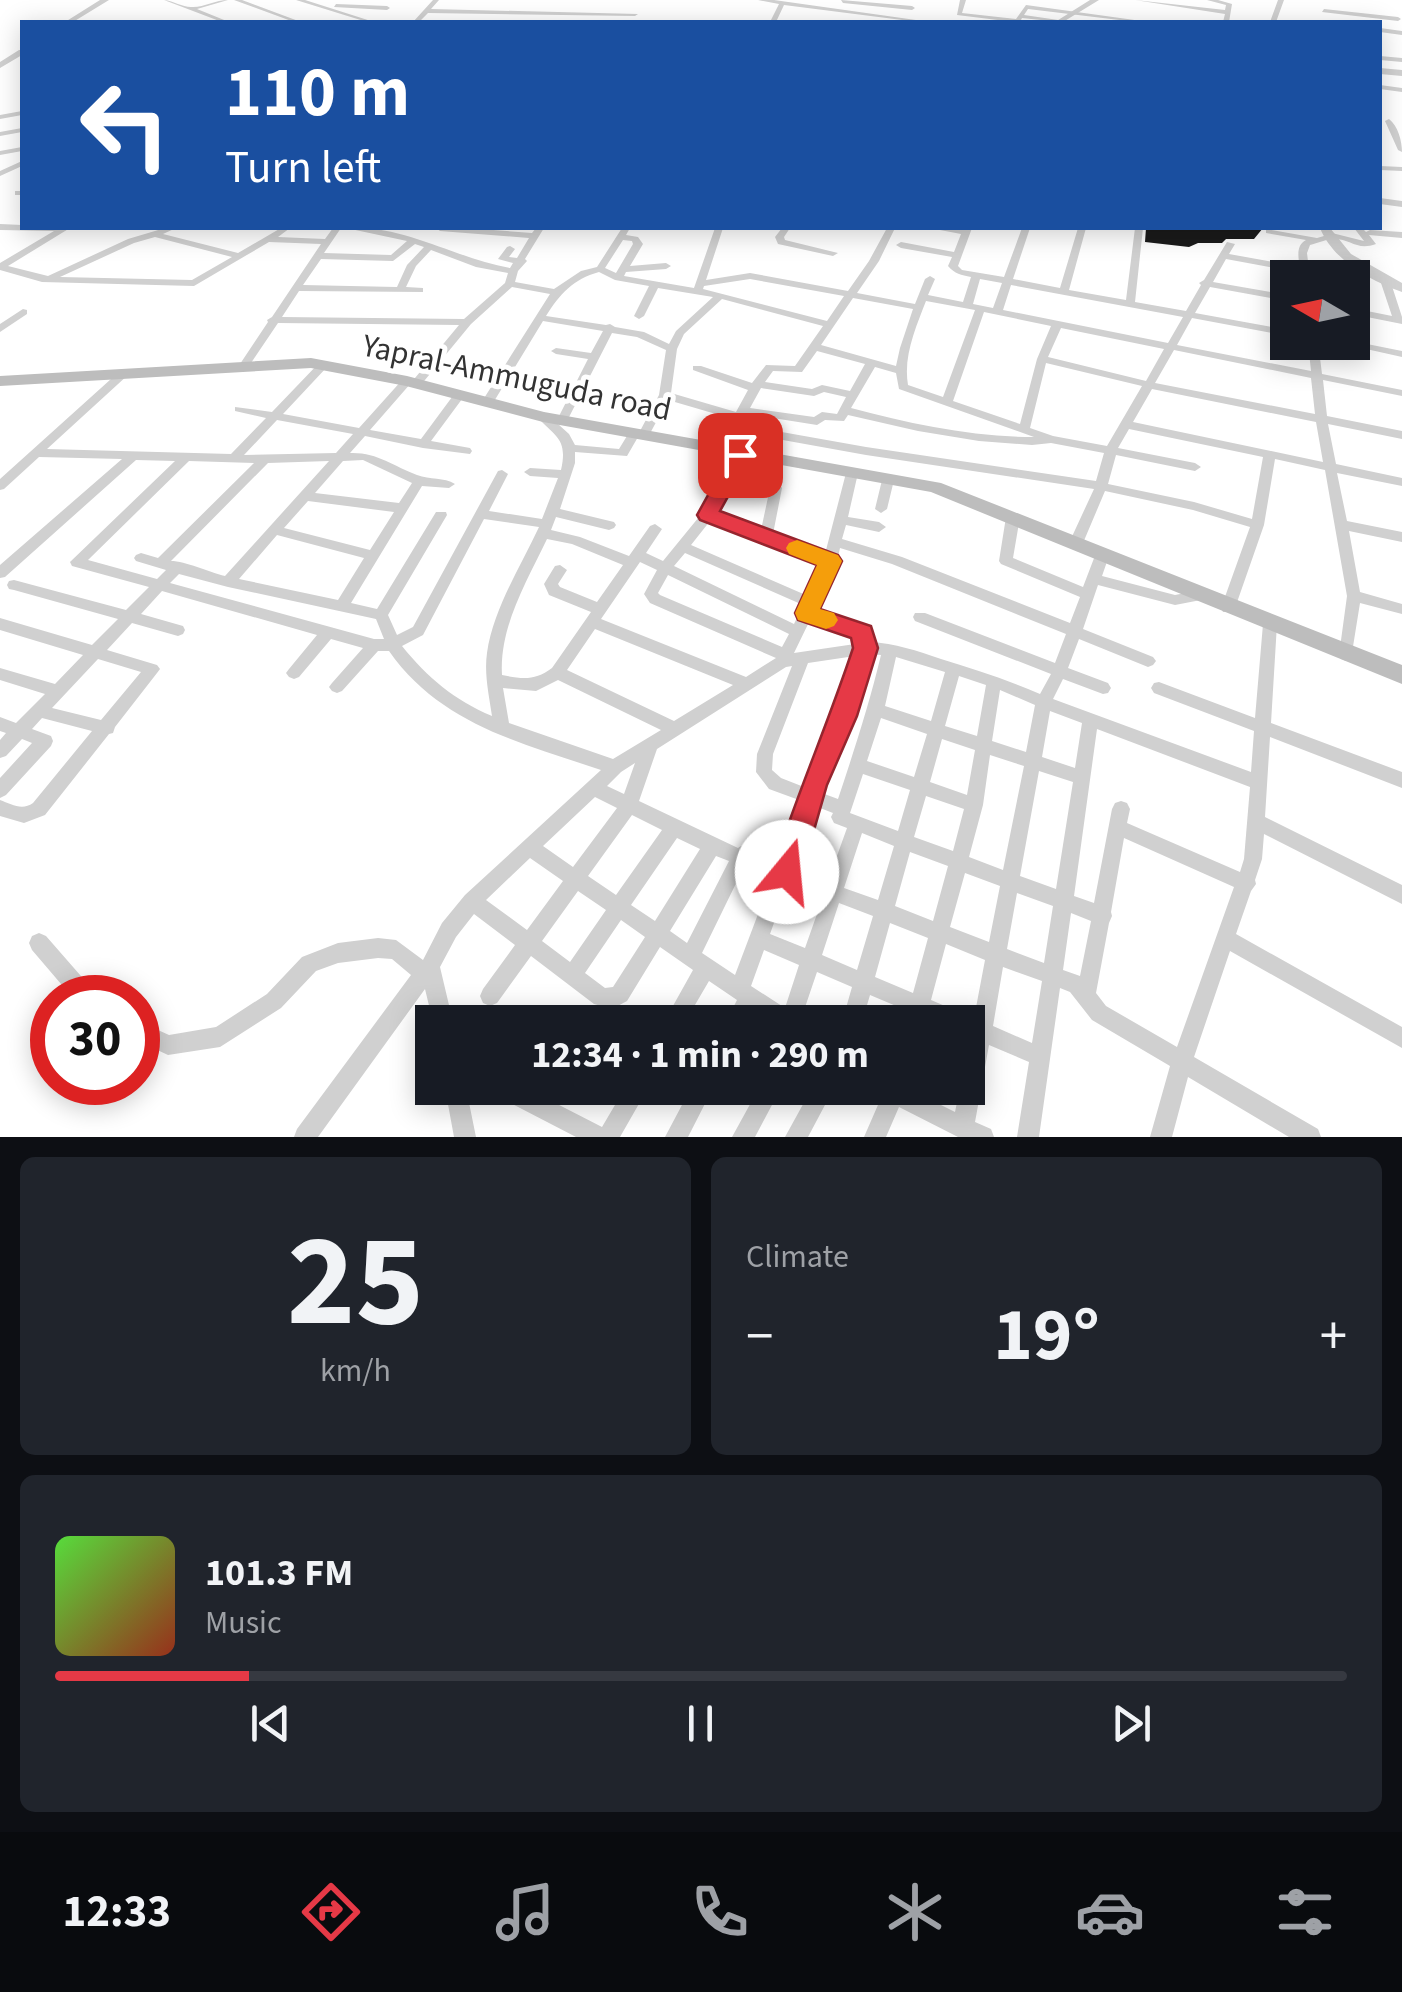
<!DOCTYPE html>
<meta charset="utf-8">
<style>
:root{--surface:#171b24;--page:#20242c;--text:#f1f3f6;--muted:#9ea1a6;--line:#363941;--accent:#e63946}
body{margin:0;font-family:"Source Sans 3",sans-serif;background:var(--page);color:var(--text);height:100vh;display:flex;flex-direction:column;font-size:38px;white-space:nowrap}
*{box-sizing:border-box;margin:0}
p{font-size:32px;color:var(--muted)}
.icon{flex:none;width:55px;height:55px;fill:none;stroke:currentColor;stroke-width:2;stroke-linecap:round;stroke-linejoin:round}
.map{position:relative;height:1137px;overflow:hidden}
.details{display:flex;flex-direction:column;gap:20px;padding:20px;background:#0d0f14;flex:1}
.details>*{flex:none}
.banner{position:absolute;left:20px;top:20px;width:1362px;height:210px;border-radius:0px;box-shadow:0 5px 25px #0003;background:#1a4fa0;color:#fff;overflow:hidden}
.needle{width:65px;rotate:279deg}
.tools{position:absolute;left:1270px;top:260px;display:grid;gap:20px}
.tools a{display:grid;place-items:center;width:100px;height:100px;border-radius:0px;background:var(--surface);box-shadow:0 5px 25px #0003;font-size:50px}
.speed{position:absolute;left:30px;top:975px;display:flex;gap:20px;font-size:50px;font-weight:700;text-align:center}
.speed>*{display:grid;place-content:center;width:130px;height:130px;border-radius:50%;background:var(--surface);box-shadow:0 5px 25px #0003;line-height:1}
.speed .limit{border:15px solid #d22;background:#fff;color:#111}
.pin{position:absolute;display:grid;place-items:center;width:85px;height:85px;color:#fff;margin:-42px;border-radius:20px;box-shadow:0 5px 15px #0006}
.me{position:absolute;width:110px;margin:-55px;rotate:17deg;stroke-linejoin:round;filter:drop-shadow(0 0 8px #0008)}
.turn{display:flex;align-items:center;gap:35px;height:210px;padding:0 40px;font-size:45px}
.turn .icon{width:130px;height:130px;stroke-width:2.5}
.turn b{display:block;font-size:70px;line-height:85px}
.big{font-size:75px;font-weight:700;line-height:1.1}
.details .tile{flex:1;display:flex;flex-direction:column;justify-content:center;gap:15px;min-width:0;padding:0 35px;border-radius:15px;background:var(--page)}
.details .dial{align-items:center;gap:0}
.dial b{font-size:130px;line-height:1}
.song{display:flex;align-items:center;gap:30px}
.cover{width:120px;height:120px;border-radius:15px;background:linear-gradient(135deg,hsl(110 70% 55%),hsl(10 70% 35%))}
.played{height:10px;border-radius:5px;background:linear-gradient(90deg,var(--accent) 15%,var(--line) 15%)}
.keys{display:flex;justify-content:space-around;direction:ltr}
.heat{display:flex;justify-content:space-between;align-items:center;font-size:55px;direction:ltr}
.details .tiles{flex:1;display:grid;gap:20px;grid-template-columns:1fr 1fr}
.tile:last-child{grid-column:span 2}
.trip{position:absolute;left:415px;top:1005px;width:570px;height:100px;border-radius:0px;background:var(--surface);box-shadow:0 5px 25px #0003;font-weight:700;line-height:100px;text-align:center}
.dock{display:flex;height:160px;justify-content:space-around;align-items:center;background:#090b0e;color:var(--muted)}
.dock .icon{width:70px;height:70px}
.dock .selected{color:var(--accent)}
.dock b{font-size:45px;color:var(--text)}
.map>svg:first-child{display:block}
.building{fill:#1a1a1a}
.lines{fill:none;stroke-linecap:round;stroke-linejoin:round}
.minor{fill:#d0d0d0;fill-rule:evenodd}
.tertiary{fill:#d0d0d0;fill-rule:evenodd}
.secondary{fill:#bdbdbd;fill-rule:evenodd}
.route{fill:#e63946;stroke:#96252e;stroke-width:2.5}
.slow{fill:#f59e0b}
.labels{text-anchor:middle;stroke-width:10;stroke-linejoin:round;paint-order:stroke}
.street-label{font-size:32px;fill:#333;stroke:#fff}
</style>
<div class="map">
<svg width="1402" height="1137" viewBox="0 0 1402 1137">
<rect width="100%" height="100%" fill="#fff"/>
<!-- building -->
<path class="building" d="M1146,228H1263L1254,239H1226L1222,243H1198L1189,247L1145,242Z"/>
<g class="lines">
<!-- minor -->
<path class="minor" d="M164,0C174,1 182,7 191,7C203,8 215,0 228,0L197,9L229,22H222Z
M234,0H242L301,22H294Z
M296,0H305L374,22H367Z
M433,0H439L431,9L638,14L635,16L428,13L419,22H413Z
M758,0H774L930,22H918L784,5L776,22H770L779,4Z
M841,0L912,6L915,8L912,10L843,3Z
M960,0H966L962,13L1016,19L1026,5L1149,22H1136L1028,9L1024,15L1065,21L1060,22L1022,18L1020,22H1014L957,15Z
M1135,0L1225,10L1226,5L1207,0H1218L1232,4L1229,22H1223L1225,14Z
M1278,0H1284L1276,22H1270Z
M336,4L387,6L390,8L387,10L334,7Z
M1324,9L1398,17L1401,19L1398,21L1322,12Z
M174,20L184,22H171Z
M1380,28L1402,31V35L1380,32Z
M1380,56L1402,58V62L1380,60Z
M1380,85L1402,88V92L1380,89Z
M22,111V115L0,119V115Z
M1389,119C1398,126 1402,141 1402,152L1398,150L1385,121Z
M22,128V132L0,136V132Z
M22,147V151L0,155V151Z
M22,161V166L0,176V171Z
M1380,166L1402,167V171L1380,170Z
M15,191H22V195H15Z
M1380,198L1402,201V207L1380,204Z
M0,224L22,225V228H70L8,266L48,276L128,239L165,228H176L163,234L238,253L281,228H290L278,237L325,239L333,228H341L324,253L391,255L407,241L346,228C404,224 454,258 510,268L513,263L498,259L507,247L510,246L515,249L509,257L517,258L529,238L440,231L436,228H466L532,233L536,228H544L525,259L527,261L518,271L515,282L554,289L581,271L597,267L622,228H630L626,235L638,237L643,244L630,266L666,263L671,266L666,269L626,272L624,276L694,288L715,228H723L706,280L750,273L848,291L869,261L887,228H895L879,261L857,293L915,304L925,279L930,276L935,279L928,295L963,302L971,277C961,275 955,274 948,266L952,257L901,248L896,245L901,242L954,252L961,234L940,230L939,228H972L958,266L962,270L1004,277L1022,228H1030L1013,279L1060,288L1078,228H1086L1069,290L1126,300L1135,228H1143L1135,302L1186,311L1201,285L1199,283L1204,280L1227,242L1235,244L1229,254L1300,267C1298,257 1296,245 1306,240L1266,233V229L1317,238L1324,236L1325,233L1328,232L1364,241L1354,228H1362L1366,232L1370,230L1402,232V238L1369,235L1376,244C1357,251 1351,239 1334,239C1328,239 1317,243 1310,245L1307,253L1310,278H1302L1301,273L1226,259L1213,282L1288,295V301L1210,287L1195,313L1288,330V336L1192,318L1177,345L1311,371L1308,342H1318L1322,374L1402,390V396L1323,380L1327,416L1402,431V439L1328,424L1336,464L1402,478V486L1337,473L1347,521L1402,532V542L1349,531L1360,592L1402,604V614L1360,603L1351,659L1346,661L1341,659L1339,655L1347,596L1325,470L1275,459L1264,525L1235,608L1233,612H1223L1221,608L1250,527L1193,510L1105,491L1083,543L1076,548L1069,543L1094,489L866,455L739,432L730,452L724,456L718,452L733,419L668,400L647,439L638,437L627,456L575,452V463L560,509L614,522L616,525L614,528L609,530L556,517L551,530L580,537L629,556L650,526L655,524L662,529L646,553L663,561L703,512L734,455L740,451L746,455L716,513L761,530L770,488L776,484L780,485L782,488L773,534L825,554L846,473L852,469L858,473L848,517L879,522L886,527L879,532L846,525L842,539L902,557L1070,623L1080,597L1001,564L999,561L1006,517L1008,514H1018L1020,517L1013,558L1083,587L1096,553L1103,548L1110,553L1102,576L1175,595L1201,590L1206,591L1208,595L1206,599L1175,605L1098,585L1083,629L1153,657L1156,661L1153,665L1148,667L1079,639L1068,668L1108,683L1111,688L1108,693L1103,694L1063,679L1053,699L1251,772L1254,731L1154,693L1151,688L1154,683L1159,682L1255,718L1263,624L1265,620H1275L1277,624L1271,723L1402,772V788L1270,737L1265,817L1402,885V904L1264,834L1262,859L1255,880L1256,884L1251,891L1236,934L1402,1027V1048L1230,951L1194,1057L1318,1129L1321,1137H1289L1188,1077L1172,1137H1150L1170,1066L1092,1020L1070,992L1060,988L1039,1137H1017L1029,1062L989,1045L975,1122L991,1129L994,1137H958L899,1107L886,1137H864L881,1098L875,1096L873,1088H907L955,1112L960,1088H968V1050L970,1037L968,1036V1022H936L926,1018L925,1022H905L908,1011L870,995L862,1022H842L852,987L817,972L800,1022H770L753,1011L747,1022H726L737,1000L709,981L685,1022H664L693,970L660,947L627,1001L612,1009L594,1004L531,956L497,1003L490,1006L483,1003L480,996L483,989L515,945L474,914L456,937L440,967L453,1022H433L425,989L318,1137H294L297,1129L411,975L392,959L378,958L338,963L316,971L281,1008L220,1047L168,1055L138,1041V1021L169,1035L216,1027L267,994L302,957L338,943L378,938L396,940L423,960L442,923L465,895L601,770C521,743 440,724 389,651H378L342,691L337,693L332,691L329,687L332,683L363,648L331,639L299,677L294,679L289,677L286,673L289,669L317,635L162,591L141,614L183,626L185,630L183,634L178,636L132,623L107,650L157,665L160,669L157,673L115,727L113,733L109,734L45,815L24,823L0,816V800C11,804 22,811 33,803L92,731L42,718L32,729L51,736L53,741L51,746L6,795L0,798V778L32,743L22,739L6,756L0,758V740L6,733L0,731V717L16,723L45,694L0,680V668L55,684L83,655L0,630V618L92,645L118,619L14,590L9,589L7,585L9,581L14,580L126,610L149,587L72,566L70,562L175,461L136,460L5,577L0,578V565L122,459L39,457L4,489L0,490V479L121,370H129V374L47,449L231,454L266,418L235,411V407L272,412L319,363H327V367L283,414L359,428L403,379H411V383L370,430L421,439L455,393H463L465,395L431,441L470,448L472,451L470,454L423,448L365,436L350,453C377,452 393,466 417,475C430,480 444,477 455,484L449,488L422,486L351,603L377,609L436,512H446L447,515L388,615L397,635L413,627L498,471L502,470L508,474L489,511L542,519L558,478L530,476L524,472L530,468L561,470C568,439 556,437 537,417L539,414H547L556,422L588,359L556,354L551,351L556,348L591,353L603,331L543,321L493,403L487,406L481,403L550,294L512,287L471,324L420,386L416,387L410,384L459,325L278,323L249,366L245,367L240,364L268,322L267,320L272,317L321,244L269,242L194,286L42,282L0,270V263L54,231L0,230ZM155,237L232,257L192,280L60,277L134,243ZM623,240L632,241L633,244L616,273L605,268ZM415,244L424,247L407,265L397,287L303,285L321,259L393,261ZM431,250L476,267L508,273L505,283L464,319L282,317L299,291L423,292V288L406,287L416,266ZM599,272L615,280L649,286L634,316L639,319L644,316L658,288L713,297L676,331L669,344L644,332L615,327L610,324L606,325L546,316C560,294 573,279 599,272ZM750,279L844,296L827,321L703,289L704,286ZM980,279L1002,283L993,308L973,304ZM1011,285L1183,317L1168,343L1003,310ZM853,298L913,309L900,348L896,366L821,345ZM722,299L823,326L795,366L766,365L752,383L701,366H693V370L748,390L736,412L671,393L677,349L684,334ZM926,301L975,310L943,397L908,385C903,356 916,327 926,301ZM984,312L1051,326L1037,359L1020,424L953,401ZM1061,328L1164,349L1146,381L1048,357ZM612,333L637,337L666,350L659,395L639,433L630,431L619,449L575,445L569,434L558,424H565L567,421ZM1174,350L1311,378L1315,414L1155,383ZM817,351L865,364L850,391L822,385L812,389L765,382L773,371L802,372ZM1046,363L1142,386L1107,446L1053,436L1030,428ZM875,367L896,373L899,389L1034,437C973,437 910,424 851,408ZM761,388L814,396L824,392L846,397L837,414L822,412L814,417L750,408ZM1152,389L1316,422L1323,462L1133,422ZM747,414L817,425L825,420L844,421L848,415L918,431L979,441L1032,445L1051,443L1104,453L1096,481L866,447L742,425ZM277,420L353,434L336,453L244,455ZM1129,429L1263,457L1252,519L1194,502L1108,484L1116,455L1195,471L1201,467L1195,463L1118,448ZM363,460L412,483L399,503L315,493L343,461ZM189,461L254,463L158,558L141,553L136,555L134,558L136,561L166,570L157,579L88,560ZM329,461L225,576C209,572 185,561 171,561L268,463ZM308,501L394,512L370,550L284,528ZM484,519L539,527C521,566 493,609 487,653C484,674 489,695 492,716C454,700 428,678 402,646L423,635ZM710,521L823,563L808,596L691,545ZM277,535L364,558L338,600L239,579ZM547,539L572,544L623,565L597,602L560,587L558,584L567,570L560,565L555,566L544,584L549,595L591,612L552,668C535,681 522,679 502,675C499,627 527,581 547,539ZM840,548L892,564L1066,634L1055,663L925,613H915L913,617L915,621L1051,674L1040,694C1008,680 974,669 941,659C917,651 895,643 870,642L867,628L815,610L836,566ZM685,553L803,605L794,624L674,566ZM640,562L657,570L644,594L650,603L776,658L746,677L601,619ZM179,574L228,587L376,619L384,639H374L170,583ZM668,575L789,634L782,647L660,595L658,593ZM810,620L855,635V644L794,653ZM595,629L733,685L674,721L567,670ZM870,654L881,655C869,705 854,751 838,799L819,792L862,689ZM855,656L847,689L804,787L781,778L772,770L773,754L808,663ZM896,657L945,672L931,721L885,706ZM98,659L141,672L101,720L52,708ZM792,666L757,754L756,772L769,789L799,800L777,862L741,846L738,848L639,801L657,749L786,667ZM959,676L986,685L977,736L945,726ZM558,680L661,730L613,759L509,723L503,688L536,691ZM1000,690L1035,705L1026,752L992,741ZM1050,711L1082,723L1075,768L1042,757ZM881,718L927,734L914,777L867,761ZM1097,729L1250,787L1244,859L1240,872L1127,823L1130,809L1127,803L1121,801L1115,803L1112,809L1094,903L1074,896ZM942,739L975,750L967,795L930,782ZM990,755L1024,766L1003,870L969,857L983,805ZM635,763L624,794L607,786L621,772ZM1039,771L1073,782L1056,889L1020,876ZM863,774L910,790L898,831L850,813ZM926,796L964,809L953,851L914,837ZM595,797L617,808L573,867L543,846ZM815,806L833,813L831,817L834,823L847,828L828,881L793,868ZM632,815L662,830L616,895L588,876ZM862,833L894,846L878,900L844,888ZM677,838L700,849L655,921L631,905ZM1124,838L1234,887L1177,1047L1106,1006L1096,993L1109,923L1112,916L1111,912ZM910,852L948,866L933,921L895,906ZM716,856L729,861L687,943L670,931ZM530,858L563,881L527,930L486,900ZM744,867L772,877L735,975L702,953ZM965,873L1000,886L989,942L950,927ZM788,884L823,897L805,948L770,934ZM578,891L606,910L570,962L542,941ZM1017,893L1053,906L1044,963L1007,949ZM839,903L873,916L857,970L822,955ZM1071,913L1091,921L1080,976L1063,970ZM621,920L645,937L613,987L605,988L585,973ZM890,923L928,938L913,993L875,977ZM946,944L985,960L974,1018L968,1020L966,1015L931,1000ZM764,950L799,965L785,1008L751,986ZM1003,967L1042,981L1032,1043L993,1026Z
M782,228H790L784,237L785,240L838,253L833,256L778,244L775,237Z
M1382,278L1390,280L1402,317V324L1352,314V308L1392,316L1380,280Z
M23,309L27,310V314L0,332V324Z
M1352,341L1402,351V357L1335,342Z
M888,476L894,480L887,509L881,513L875,509L882,480Z
M39,933L46,936L94,991L97,998H73L32,950L29,943L32,936Z
M445,1088H466L476,1137H454Z
M494,1088H526L602,1127L625,1088H648L620,1137H576L497,1096Z
M691,1088H713L688,1137H665Z
M759,1088H781L755,1137H732Z
M812,1088H834L808,1137H785Z"/>
<!-- tertiary -->
<path class="tertiary" d="M100,0H109L73,22H65Z
M1090,0H1099L1063,22H1055Z
M19,50H22V55L0,68V62Z
M1380,68L1402,70V76L1380,74Z
M1320,228H1330L1351,254L1402,283V292C1369,280 1333,260 1320,228Z"/>
<!-- secondary -->
<path class="secondary" d="M311,358L407,376L544,412L941,483L1402,665V684L931,492L543,422L406,386L311,368L0,386V376Z"/>
</g>
<!-- route -->
<path class="route" d="M740,449L751,455L720,511L838,555L842,561L820,609L871,626L878,648L857,716L827,785L802,872L797,882L787,886L776,882L772,872C796,796 828,724 853,648L851,638L798,620L795,613L817,565L700,520L697,515L733,450Z"/>
<!-- slow -->
<path class="slow" d="M797,540L838,555L842,561L820,609L834,613L838,620L834,626L826,629L798,620L795,613L817,565L789,554L786,548L789,543Z"/>
<g class="labels">
<!-- street labels -->
<g class="street-label">
<text transform="translate(517 377) rotate(12)" y="11">Yapral-Ammuguda road</text>
</g>
</g>
</svg>
<div class="tools">
<a><svg class="needle" viewBox="-14 -14 28 28"><path d="M0-13l5 13h-10z" fill="#e53935"/><path d="M0 13l5-13h-10z" fill="#9ea1a6"/></svg></a>
</div>
<div class="speed"><div class="limit">30</div></div>
<div class="pin" style="left:740px;top:455px;background:#d93025"><svg class="icon" aria-label="arrive" viewBox="0 0 24 24"><path d="M6 21V4h12l-3 4 3 4H6"/></svg></div>
<svg class="me" style="left:787px;top:872px" viewBox="-20 -20 40 40"><circle r="19" fill="#fff"/><path d="M0-13L10 11 0 6-10 11z" fill="#e63946"/></svg>
<div class="trip">12:34 · 1 min · 290 m</div>
<div class="banner">
<div class="turn"><svg class="icon" aria-label="left" viewBox="0 0 24 24"><path d="M17 20v-9H6M10 6l-5 5 5 5"/></svg><div><b>110 m</b>Turn left</div></div>
</div>
</div>
<section class="details">
<div class="tiles">
<div class="tile dial"><b>25</b><p>km/h</p></div>
<div class="tile"><p>Climate</p>
<div class="heat"><a>−</a><b class="big">19°</b><a>+</a></div>
</div>
<div class="tile">
<div class="song"><i class="cover"></i><div><b>101.3 FM</b><p>Music</p></div></div>
<div class="played"></div>
<div class="keys"><svg class="icon" aria-label="previous" viewBox="0 0 24 24"><path d="M18 5L8 12l10 7zM5 5v14"/></svg><svg class="icon" aria-label="pause" viewBox="0 0 24 24"><path d="M8 5v14M16 5v14"/></svg><svg class="icon" aria-label="next" viewBox="0 0 24 24"><path d="M6 5l10 7-10 7zM19 5v14"/></svg></div>
</div>
</div>
</section>
<nav class="dock">
<b>12:33</b>
<svg class="icon selected" aria-label="directions" viewBox="0 0 24 24"><path d="M12 3l9 9-9 9-9-9zM9 14v-3h6M13 9l2 2-2 2"/></svg>
<svg class="icon" aria-label="music" viewBox="0 0 24 24"><path d="M9 18V5l10-2v13"/><circle cx="6" cy="18" r="3"/><circle cx="16" cy="16" r="3"/></svg>
<svg class="icon" aria-label="phone" viewBox="0 0 24 24"><path d="M5 4h4l2 5-3 2q2 4 5 5l2-3 5 2v4C11 20 4 13 5 4z"/></svg>
<svg class="icon" aria-label="climate" viewBox="0 0 24 24"><path d="M12 3v18M4 7l16 10M4 17L20 7"/></svg>
<svg class="icon" aria-label="car" viewBox="0 0 24 24"><path d="M5 17H2v-5l4-1 3-4h7l3 4 3 1v5h-3M9 17h6M6 11h13"/><circle cx="7" cy="17" r="2"/><circle cx="17" cy="17" r="2"/></svg>
<svg class="icon" aria-label="filters" viewBox="0 0 24 24"><path d="M4 7h16M4 17h16"/><circle cx="9" cy="7" r="2"/><circle cx="15" cy="17" r="2"/></svg>
</nav>
